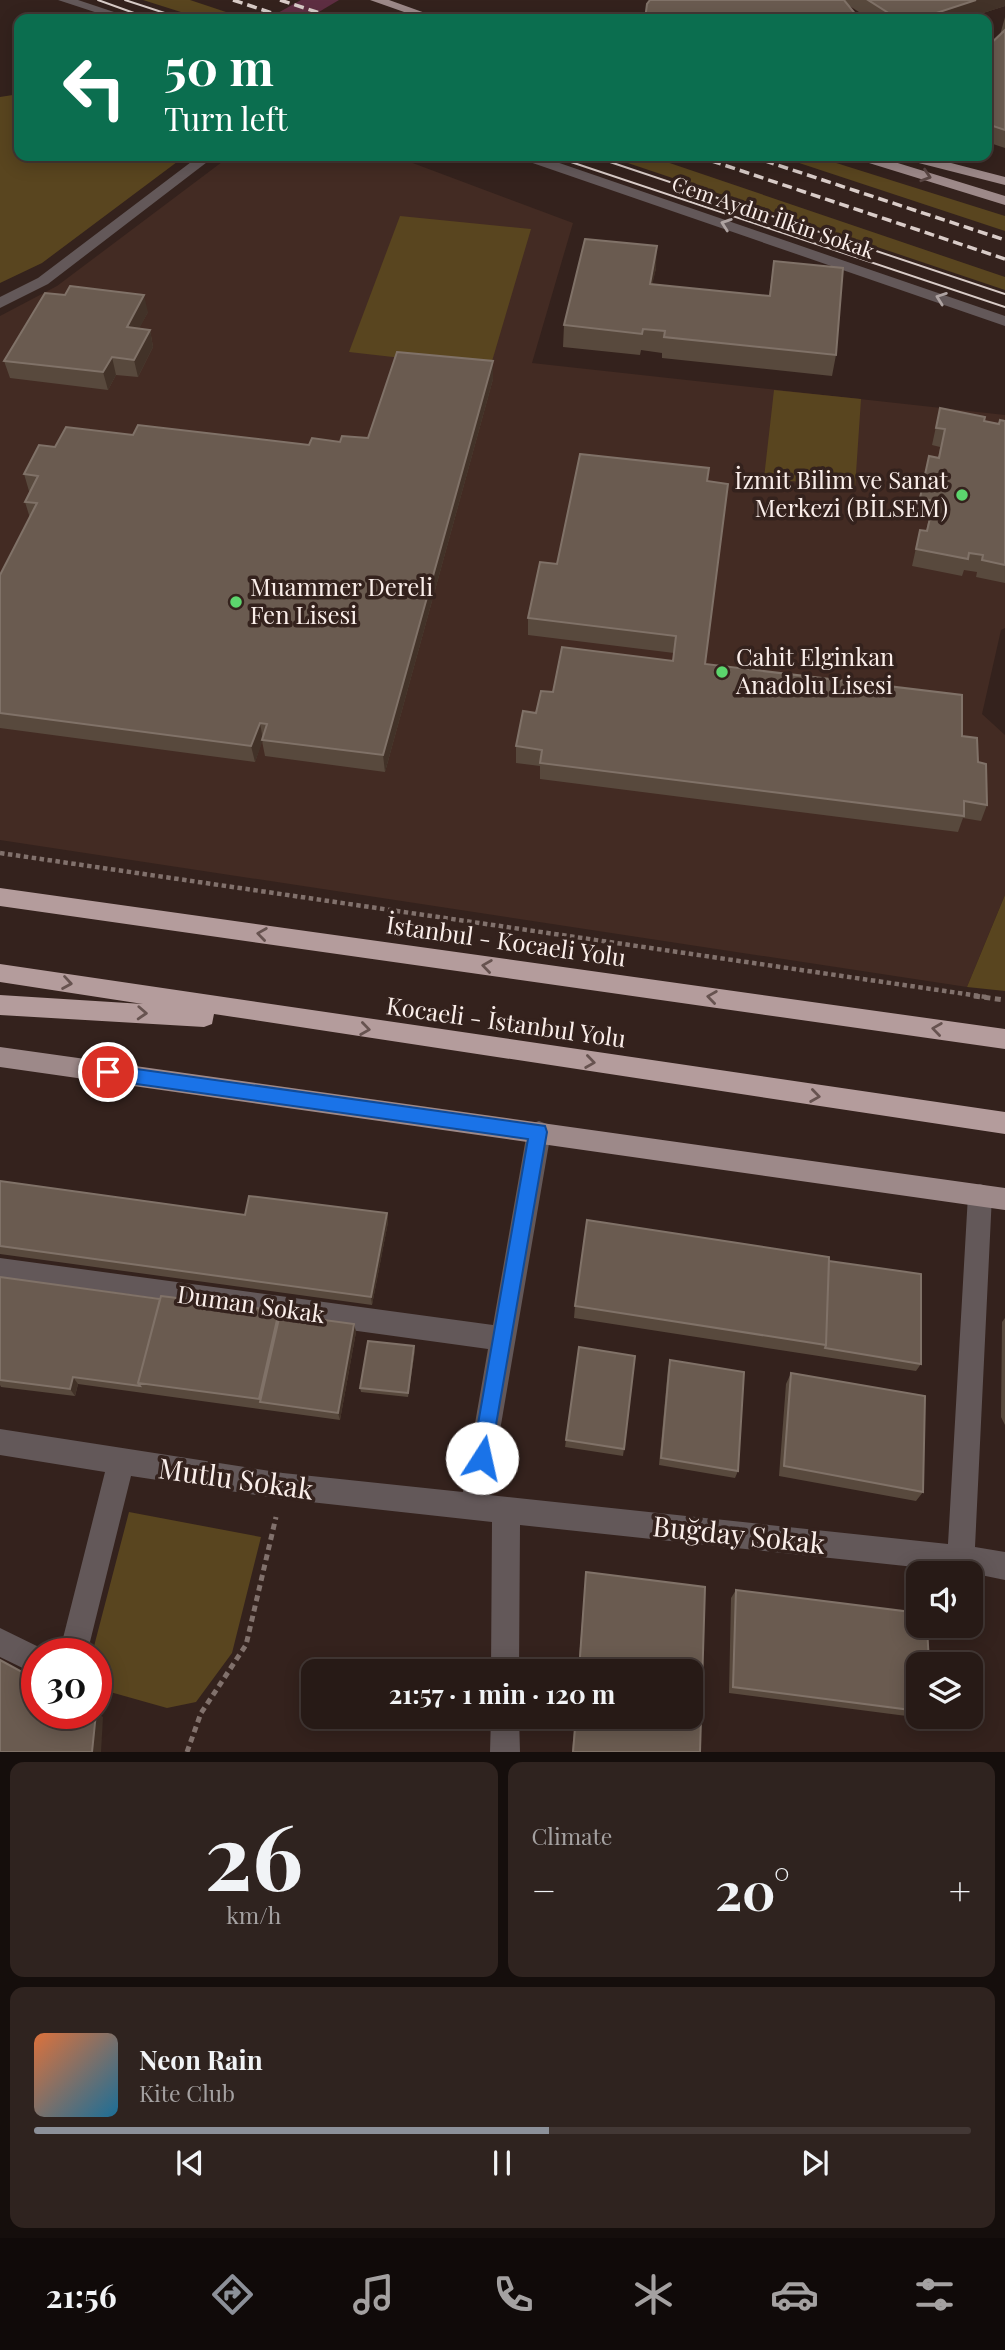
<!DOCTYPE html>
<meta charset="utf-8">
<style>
:root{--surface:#271a16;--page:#2f231f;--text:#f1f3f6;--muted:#a4a1a1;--line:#433835;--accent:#8c9099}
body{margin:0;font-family:"Playfair Display",serif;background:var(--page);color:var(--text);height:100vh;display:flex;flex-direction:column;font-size:26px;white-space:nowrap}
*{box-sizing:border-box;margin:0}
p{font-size:23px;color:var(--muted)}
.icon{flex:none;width:38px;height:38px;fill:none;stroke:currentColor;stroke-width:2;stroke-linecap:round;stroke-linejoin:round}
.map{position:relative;height:1752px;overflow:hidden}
.side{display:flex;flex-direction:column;gap:10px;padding:10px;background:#150e0c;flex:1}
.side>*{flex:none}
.hud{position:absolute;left:14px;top:14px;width:978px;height:147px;border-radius:14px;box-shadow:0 4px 18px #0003,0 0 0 2px var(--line);background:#0b6e4f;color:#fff;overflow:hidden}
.buttons{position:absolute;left:906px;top:1561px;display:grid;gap:14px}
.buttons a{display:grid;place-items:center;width:77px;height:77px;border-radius:14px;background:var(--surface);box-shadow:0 4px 18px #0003,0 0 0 2px var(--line);font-size:35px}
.speed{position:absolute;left:21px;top:1638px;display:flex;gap:14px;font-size:35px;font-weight:700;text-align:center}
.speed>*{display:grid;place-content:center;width:91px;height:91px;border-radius:50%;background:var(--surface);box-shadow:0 4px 18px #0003,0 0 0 2px var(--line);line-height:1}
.speed .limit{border:10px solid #d22;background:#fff;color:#111}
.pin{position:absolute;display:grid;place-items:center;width:60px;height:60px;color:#fff;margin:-30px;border:4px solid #fff;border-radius:50%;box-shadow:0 2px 7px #0007}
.me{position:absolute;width:77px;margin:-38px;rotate:10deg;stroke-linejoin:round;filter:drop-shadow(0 0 5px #0008)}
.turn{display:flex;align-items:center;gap:24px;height:147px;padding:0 35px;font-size:32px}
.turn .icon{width:91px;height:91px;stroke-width:2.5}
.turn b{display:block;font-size:49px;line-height:60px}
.big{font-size:52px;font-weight:700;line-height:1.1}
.side .tile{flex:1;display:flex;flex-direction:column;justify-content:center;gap:10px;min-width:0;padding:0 24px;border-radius:14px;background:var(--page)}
.side .dial{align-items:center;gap:0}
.dial b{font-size:91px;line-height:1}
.song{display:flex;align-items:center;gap:21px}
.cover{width:84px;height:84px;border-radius:10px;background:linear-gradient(135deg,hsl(20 70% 55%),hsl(200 70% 35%))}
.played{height:7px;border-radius:4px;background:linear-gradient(90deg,var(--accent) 55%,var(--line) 55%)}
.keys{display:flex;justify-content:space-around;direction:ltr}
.heat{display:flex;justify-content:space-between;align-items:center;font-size:38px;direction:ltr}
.side .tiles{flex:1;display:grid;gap:10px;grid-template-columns:1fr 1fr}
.tile:last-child{grid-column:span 2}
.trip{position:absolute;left:301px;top:1659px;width:402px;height:70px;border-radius:14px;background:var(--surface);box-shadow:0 4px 18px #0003,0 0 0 2px var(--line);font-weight:700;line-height:70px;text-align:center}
.dock{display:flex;height:112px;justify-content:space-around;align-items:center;background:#100a09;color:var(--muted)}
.dock .icon{width:49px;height:49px}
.dock .selected{color:var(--accent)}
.dock b{font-size:32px;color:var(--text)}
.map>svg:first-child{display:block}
.built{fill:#432b23}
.green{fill:#59451f}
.water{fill:#5e2e42}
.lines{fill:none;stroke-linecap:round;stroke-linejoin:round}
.path-far1{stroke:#81716c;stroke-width:4.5;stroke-dasharray:4.5 3.5;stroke-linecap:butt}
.path{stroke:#81716c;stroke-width:5;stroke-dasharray:6 4.5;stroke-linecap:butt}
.minor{fill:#635859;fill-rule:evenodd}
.major{fill:#9d8989;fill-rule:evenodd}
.highway{fill:#b49c9c;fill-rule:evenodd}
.tram{stroke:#d9ccc8;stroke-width:2}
.rail{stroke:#d9ccc8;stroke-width:3.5;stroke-dasharray:10 5;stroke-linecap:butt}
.wall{fill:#58493d}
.shaded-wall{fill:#423228}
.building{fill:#6a5b50;stroke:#807268;stroke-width:2}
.oneway{stroke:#594643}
.oneway2{stroke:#aea3a2}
.oneway3{stroke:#675350}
.route{fill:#1a73e8;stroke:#114b97;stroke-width:2}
.poi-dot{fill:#5cd56d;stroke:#34221d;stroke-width:2.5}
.labels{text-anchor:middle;stroke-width:7;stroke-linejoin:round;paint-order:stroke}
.far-street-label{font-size:21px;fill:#faeeea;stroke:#34221d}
.poi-label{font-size:24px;fill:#faeeea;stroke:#34221d;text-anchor:start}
.street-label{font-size:24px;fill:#faeeea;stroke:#34221d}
.near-street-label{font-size:28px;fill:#faeeea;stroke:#34221d}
</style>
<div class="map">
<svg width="1005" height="1752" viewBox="0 0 1005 1752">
<rect width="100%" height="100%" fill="#34221d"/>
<!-- built -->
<path class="built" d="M230,156H394L573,223L532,363L1005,415V628L1001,630L982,714L1005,735V895L967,987L0,840V316L57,286Z"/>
<!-- green -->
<path class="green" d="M143,0H190L247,19H203Z
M19,94V156H185L42,263L0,283V97Z
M607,156H649L1005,277V290Z
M778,156H814L1005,216V231Z
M400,216L531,229L490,368L349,352Z
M774,390L861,399L855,488L764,478Z
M1005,895V991L967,987Z
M129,1512L261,1537L232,1653L196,1702L167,1708L96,1688V1654H92Z"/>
<!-- water -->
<path class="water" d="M301,0H339L307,19H267Z"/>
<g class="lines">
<!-- path-far1 -->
<path class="path-far1" d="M0,853L986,997"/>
<!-- path -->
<path class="path" d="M974,996L1005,1000
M187,1752L201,1713L246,1645L276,1517"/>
<!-- minor -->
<path class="minor" d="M58,0H78L135,19H116Z
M199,156H215L48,284L0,308V297L38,278Z
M519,156H539L1005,316V326L521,159Z
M539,1121L547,1124L551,1132L489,1495L948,1544L968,1195L971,1187L980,1184L989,1187L992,1195L975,1547L1005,1552V1580L971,1573L520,1525L519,1671H491L492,1522L283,1499L131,1476L87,1654H59L105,1472L0,1455V1429L283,1473L463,1492L488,1349L0,1282V1258L493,1325L527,1132L531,1124Z
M0,1628L47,1651L48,1654H37V1675L0,1657Z
M491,1717H519L520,1752H490Z"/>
<!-- major -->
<path class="major" d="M370,0H389L442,19H424Z
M854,156H875L1005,196V205L856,159Z
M901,156H924L1005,177V185L903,159Z
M0,1047L1005,1188V1210L0,1067Z"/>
<!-- highway -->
<path class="highway" d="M0,888L1005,1029V1049L0,906Z
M0,964L1005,1112V1134L214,1014L212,1024L204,1027L0,1015V995L143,1004L0,982Z"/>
<!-- tram -->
<path class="tram" d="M98,0L134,13
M125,0L183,19
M553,156L1005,307
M592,156L1005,294"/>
<!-- rail -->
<path class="rail" d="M233,0L290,19
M280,0L338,19
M697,156L1005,259
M750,156L1005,240"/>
</g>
<!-- wall -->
<path class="wall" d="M650,0H1005V6L964,19H870L848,5Z
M1005,17V148L987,142V47L1000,35Z
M774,261L836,355L832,376L662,358V353L641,350L640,355L563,347L564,325L656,268L652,284L769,296Z
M148,312L139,328L150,330L153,347L138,377L116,375L108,390L10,378L4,361Z
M493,361V379L385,772L265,756L262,741L255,762L0,728V575L30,518L25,502L30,491H29L24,474L55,447L133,435L309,445L368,438Z
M940,408L984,421L999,424L1005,421V583L976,577L977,572L964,570L962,576L912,566L920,530L926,531L929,518L915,515L929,456L938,458L940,447L932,445Z
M707,481L705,664L962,736L978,762L987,805L981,821L963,818L958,832L540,779V766L516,763V746L536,713L553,692L673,661L674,653L528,635V618L557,564Z
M0,1181L245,1215L387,1213L388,1222L372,1305L0,1254Z
M829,1261L921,1364L916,1371L574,1318L575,1306Z
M0,1277L354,1324L356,1332L340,1420L78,1384L75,1396L1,1387L0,1385Z
M1005,1318V1425L1001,1417L1002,1322Z
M579,1347L624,1449L623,1456L565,1447Z
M415,1350L408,1397L361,1392L360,1388Z
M670,1360L738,1471L735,1478L659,1465L668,1368Z
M791,1373L923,1492L916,1501L779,1476L786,1384Z
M586,1572L705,1587L700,1752H572L575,1717H691V1671H578Z
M736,1590L919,1664V1717H924L922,1718L729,1693L731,1598Z"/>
<!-- shaded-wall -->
<path class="shaded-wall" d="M976,0H1005V6L964,19H918Z
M657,246L656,268L648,305L650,284Z
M144,295L148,312L131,344L127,327Z
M150,330L153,347L138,377L134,360Z
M112,357L116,375L108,390L103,372Z
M493,361V379L385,772L383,755Z
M260,723L263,740L255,762L251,746Z
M387,1213L388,1222L372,1305L371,1297Z
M279,1311L283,1322L260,1402L259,1399Z
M354,1324L356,1332L340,1420L338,1413Z
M414,1346L415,1350L408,1397V1393Z
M73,1377L78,1384L75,1396L70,1389Z
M96,1712L103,1717L101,1752H92Z"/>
<!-- building -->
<path class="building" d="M650,0H844L857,16L858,19H645L647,4Z
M868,0H976L918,19H898Z
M1005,30V130L987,124V47Z
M585,239L657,246L650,284L770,296L774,261L843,268L836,355L664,337L665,331L643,329L642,334L564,325Z
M70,286L144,295L127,327L150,330L134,360L112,357L103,372L4,361L45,293L65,295Z
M397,352L493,361L383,755L262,740L267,724L260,723L251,746L0,713V575L37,503L25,502L38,476L24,474L39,445L55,447L66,427L133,435L138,425L309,445L312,438L340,442L342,436L368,438Z
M940,408L985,417L984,421L999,424L1000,420L1005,421V565L982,560L983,555L969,553L968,559L916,549L920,530L927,531L934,501L920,498L929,456L939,458L945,429L936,428Z
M580,454L709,468L707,481L728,484L705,664L962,695V736L977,738L978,762L986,764L987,805L964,801V816L540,763L542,750L516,746L523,711L536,713L541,691L553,692L562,647L673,661L676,636L528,618L540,562L557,564Z
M0,1181L245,1215L249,1196L387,1213L371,1297L0,1246Z
M587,1220L829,1257L826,1345L575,1306Z
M829,1261L921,1274V1364L825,1348L826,1345Z
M0,1277L160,1299L138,1383L140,1386L73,1377L70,1389L0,1380Z
M161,1296L279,1311L259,1399L138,1383Z
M280,1314L354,1324L338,1413L260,1402Z
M368,1341L414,1346L408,1393L360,1388Z
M579,1347L635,1356L624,1449L566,1440Z
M670,1360L744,1372L738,1471L661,1458Z
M791,1373L925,1396L923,1492L784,1466Z
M586,1572L705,1587L700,1752H573L576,1717H691V1671H579Z
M736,1590L919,1613V1626H927L929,1664H919V1711L733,1687Z
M0,1660L37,1680V1713H96L92,1752H0Z"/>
<!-- one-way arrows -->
<defs><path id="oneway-chevron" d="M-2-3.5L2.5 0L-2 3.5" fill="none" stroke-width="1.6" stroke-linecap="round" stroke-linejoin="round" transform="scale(1.75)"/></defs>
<use class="oneway" href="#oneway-chevron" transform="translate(926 176) rotate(18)"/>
<g class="oneway2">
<use href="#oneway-chevron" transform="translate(726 224) rotate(-161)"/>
<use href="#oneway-chevron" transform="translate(941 298) rotate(-160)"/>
</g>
<g class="oneway3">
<use href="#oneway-chevron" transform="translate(262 934) rotate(-172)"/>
<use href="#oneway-chevron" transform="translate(487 966) rotate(-172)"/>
<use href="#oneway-chevron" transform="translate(67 983) rotate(9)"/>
<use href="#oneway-chevron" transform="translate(712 997) rotate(-172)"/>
<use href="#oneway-chevron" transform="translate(142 1013) rotate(3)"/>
<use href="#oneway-chevron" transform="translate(365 1029) rotate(8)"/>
<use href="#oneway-chevron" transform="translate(937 1029) rotate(-172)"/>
<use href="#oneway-chevron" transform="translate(590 1062) rotate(8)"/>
<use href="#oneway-chevron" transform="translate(815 1096) rotate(8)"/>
</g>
<!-- route -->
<path class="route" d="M108,1065L545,1126L547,1132L489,1465L482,1468L475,1465L472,1458L528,1139L108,1080L101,1078L99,1072L101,1067Z"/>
<!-- markers -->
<g class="poi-dot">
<circle cx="962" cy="495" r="7"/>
<circle cx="236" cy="602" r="7"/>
<circle cx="722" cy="672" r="7"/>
</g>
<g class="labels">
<!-- far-street labels -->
<g class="far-street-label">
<text transform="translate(773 218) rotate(19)" y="7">Cem Aydın İlkin Sokak</text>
</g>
<!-- poi labels -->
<g class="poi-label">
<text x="948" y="489" text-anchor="end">İzmit Bilim ve Sanat<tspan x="948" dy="28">Merkezi (BİLSEM)</tspan></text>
<text x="250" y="596">Muammer Dereli<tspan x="250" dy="28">Fen Lisesi</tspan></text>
<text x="736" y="666">Cahit Elginkan<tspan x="736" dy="28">Anadolu Lisesi</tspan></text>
</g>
<!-- street labels -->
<g class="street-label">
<text transform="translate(506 942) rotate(8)" y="8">İstanbul - Kocaeli Yolu</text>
<text transform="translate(506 1023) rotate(8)" y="8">Kocaeli - İstanbul Yolu</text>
<text transform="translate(251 1305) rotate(8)" y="8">Duman Sokak</text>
</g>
<!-- near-street labels -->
<g class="near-street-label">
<text transform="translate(236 1479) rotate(8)" y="10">Mutlu Sokak</text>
<text transform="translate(739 1535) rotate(6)" y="10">Buğday Sokak</text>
</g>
</g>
</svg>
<div class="buttons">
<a><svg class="icon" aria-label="sound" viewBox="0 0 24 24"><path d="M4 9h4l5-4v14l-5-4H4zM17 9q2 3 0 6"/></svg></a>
<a><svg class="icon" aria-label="layers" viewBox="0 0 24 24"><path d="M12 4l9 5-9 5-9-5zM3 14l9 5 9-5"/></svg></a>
</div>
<div class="speed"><div class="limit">30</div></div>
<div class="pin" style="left:108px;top:1072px;background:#d93025"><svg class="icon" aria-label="arrive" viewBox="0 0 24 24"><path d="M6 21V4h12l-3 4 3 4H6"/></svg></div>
<svg class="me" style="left:482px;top:1458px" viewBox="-20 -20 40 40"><circle r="19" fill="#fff"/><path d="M0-13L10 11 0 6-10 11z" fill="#1a73e8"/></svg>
<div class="trip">21:57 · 1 min · 120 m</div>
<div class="hud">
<div class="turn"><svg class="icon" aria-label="left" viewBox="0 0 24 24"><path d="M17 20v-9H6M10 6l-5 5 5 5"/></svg><div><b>50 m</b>Turn left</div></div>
</div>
</div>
<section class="side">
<div class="tiles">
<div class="tile dial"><b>26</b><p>km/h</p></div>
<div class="tile"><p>Climate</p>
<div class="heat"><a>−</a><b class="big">20°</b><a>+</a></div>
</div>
<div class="tile">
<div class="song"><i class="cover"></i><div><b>Neon Rain</b><p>Kite Club</p></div></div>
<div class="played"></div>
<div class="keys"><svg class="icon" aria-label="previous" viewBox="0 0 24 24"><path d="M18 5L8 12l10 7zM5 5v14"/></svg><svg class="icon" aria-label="pause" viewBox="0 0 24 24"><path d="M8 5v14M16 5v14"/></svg><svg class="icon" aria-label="next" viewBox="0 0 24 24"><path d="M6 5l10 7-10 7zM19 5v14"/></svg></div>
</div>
</div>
</section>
<nav class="dock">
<b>21:56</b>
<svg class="icon selected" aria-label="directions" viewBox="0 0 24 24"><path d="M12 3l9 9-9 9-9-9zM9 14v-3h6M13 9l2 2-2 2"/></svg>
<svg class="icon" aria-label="music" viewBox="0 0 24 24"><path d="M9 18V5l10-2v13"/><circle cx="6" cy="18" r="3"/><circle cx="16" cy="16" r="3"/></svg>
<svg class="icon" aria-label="phone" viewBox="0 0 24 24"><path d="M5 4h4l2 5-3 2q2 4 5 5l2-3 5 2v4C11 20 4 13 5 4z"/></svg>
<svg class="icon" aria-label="climate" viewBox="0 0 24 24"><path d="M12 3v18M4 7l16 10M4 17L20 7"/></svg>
<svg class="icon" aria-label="car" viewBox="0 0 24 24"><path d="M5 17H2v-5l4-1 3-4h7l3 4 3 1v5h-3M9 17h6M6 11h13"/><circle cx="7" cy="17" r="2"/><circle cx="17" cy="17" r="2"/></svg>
<svg class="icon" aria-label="filters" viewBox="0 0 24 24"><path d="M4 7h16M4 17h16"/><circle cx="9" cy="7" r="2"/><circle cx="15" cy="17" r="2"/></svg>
</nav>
